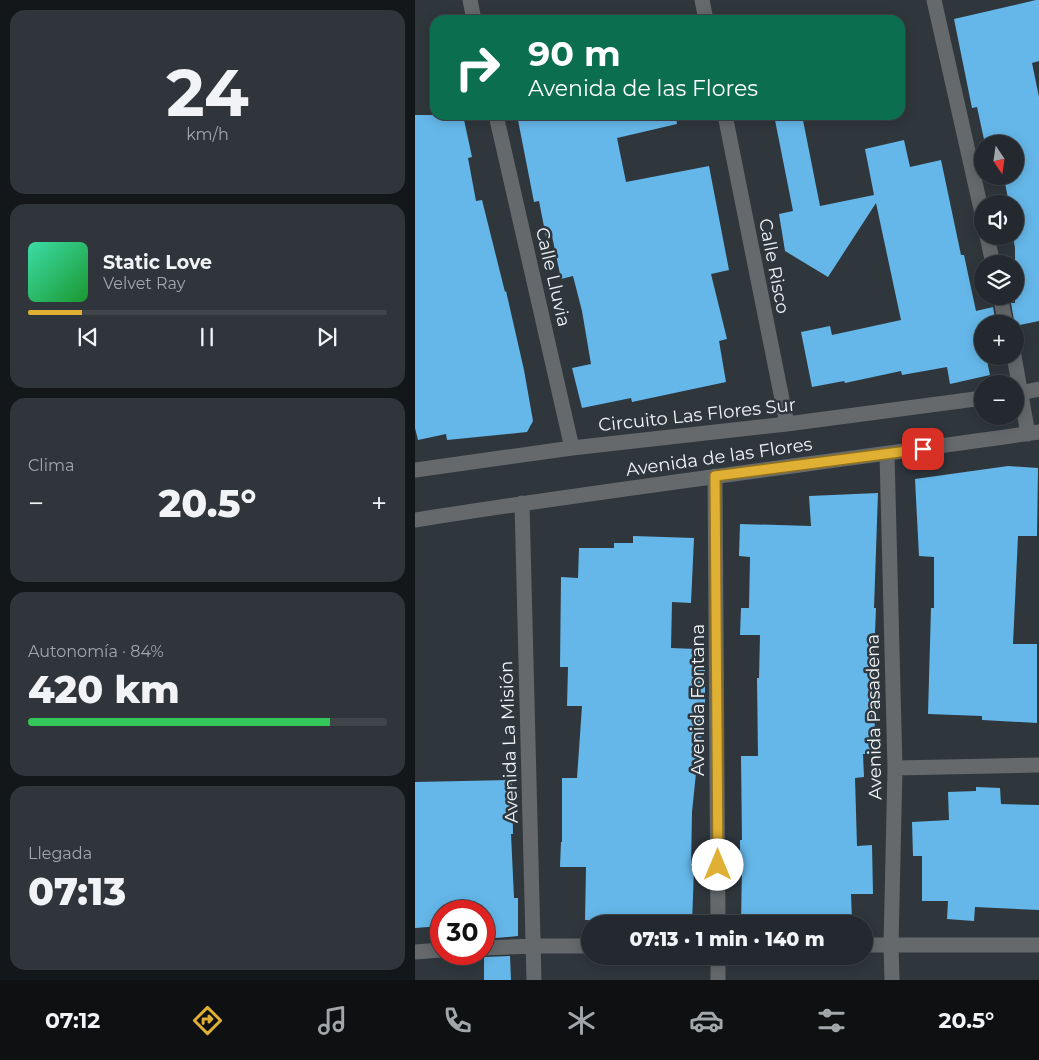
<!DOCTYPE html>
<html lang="es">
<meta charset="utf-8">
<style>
:root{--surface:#23292e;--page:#2f353a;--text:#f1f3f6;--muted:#a3a6aa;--line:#40454a;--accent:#dfb033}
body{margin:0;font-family:Montserrat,sans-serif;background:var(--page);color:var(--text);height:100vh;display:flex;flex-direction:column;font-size:19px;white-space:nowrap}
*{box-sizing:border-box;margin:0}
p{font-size:16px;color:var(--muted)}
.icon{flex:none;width:28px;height:28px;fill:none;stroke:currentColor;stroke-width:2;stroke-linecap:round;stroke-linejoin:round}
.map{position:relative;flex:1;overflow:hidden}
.details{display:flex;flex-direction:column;gap:10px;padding:10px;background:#131719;width:415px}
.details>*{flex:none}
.hud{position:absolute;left:15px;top:15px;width:475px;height:105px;border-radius:15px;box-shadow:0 2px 12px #0003,0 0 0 1px var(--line);background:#0b6e4f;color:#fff;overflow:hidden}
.needle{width:32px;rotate:167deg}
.fabs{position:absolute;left:559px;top:135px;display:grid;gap:10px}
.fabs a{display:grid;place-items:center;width:50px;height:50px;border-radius:50%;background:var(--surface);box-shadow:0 2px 12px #0003,0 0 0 1px var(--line);font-size:25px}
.speed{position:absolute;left:15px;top:900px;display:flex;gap:10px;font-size:25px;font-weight:700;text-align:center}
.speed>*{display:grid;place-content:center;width:65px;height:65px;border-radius:50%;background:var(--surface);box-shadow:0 2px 12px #0003,0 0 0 1px var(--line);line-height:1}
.speed .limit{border:8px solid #d22;background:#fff;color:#111}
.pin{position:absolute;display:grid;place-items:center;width:42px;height:42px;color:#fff;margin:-21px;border-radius:10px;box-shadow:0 2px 8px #0006}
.me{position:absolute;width:55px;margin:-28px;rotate:0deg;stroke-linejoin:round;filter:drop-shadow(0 0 4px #0008)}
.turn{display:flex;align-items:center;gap:18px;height:105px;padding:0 15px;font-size:22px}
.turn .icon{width:65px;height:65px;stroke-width:2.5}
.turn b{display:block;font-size:35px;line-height:42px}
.big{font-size:38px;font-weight:800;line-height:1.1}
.details .card{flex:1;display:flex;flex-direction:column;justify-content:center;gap:8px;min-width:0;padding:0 18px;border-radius:15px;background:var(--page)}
.details .dial{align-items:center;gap:0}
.dial b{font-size:65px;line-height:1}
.song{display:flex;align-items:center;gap:15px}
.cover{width:60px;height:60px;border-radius:8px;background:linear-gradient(135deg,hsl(160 70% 55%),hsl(130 70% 35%))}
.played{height:5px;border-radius:2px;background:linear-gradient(90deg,var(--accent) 15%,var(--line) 15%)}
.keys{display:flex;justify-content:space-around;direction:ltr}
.heat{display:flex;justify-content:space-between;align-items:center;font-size:28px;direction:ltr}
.charge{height:8px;border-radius:4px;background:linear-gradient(90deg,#34c759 84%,var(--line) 0)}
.trip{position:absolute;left:166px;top:915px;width:292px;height:50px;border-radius:25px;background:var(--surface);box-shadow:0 2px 12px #0003,0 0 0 1px var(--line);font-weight:800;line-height:50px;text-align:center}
.menu{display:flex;height:80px;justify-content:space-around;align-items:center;background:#0e1012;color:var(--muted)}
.menu .icon{width:35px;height:35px}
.menu .on{color:var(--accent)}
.menu b{font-size:22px;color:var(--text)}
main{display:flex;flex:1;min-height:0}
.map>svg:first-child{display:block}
.building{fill:#65b7e9}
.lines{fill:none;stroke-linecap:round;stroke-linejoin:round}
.minor{stroke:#65696c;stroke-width:15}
.route-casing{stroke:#917221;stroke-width:12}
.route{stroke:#dfb033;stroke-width:9}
.labels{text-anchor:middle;stroke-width:5;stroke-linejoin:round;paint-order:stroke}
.street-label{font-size:18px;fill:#f0f5f9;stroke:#2f373d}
</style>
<main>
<section class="details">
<div class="card dial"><b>24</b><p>km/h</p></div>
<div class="card">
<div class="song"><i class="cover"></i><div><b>Static Love</b><p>Velvet Ray</p></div></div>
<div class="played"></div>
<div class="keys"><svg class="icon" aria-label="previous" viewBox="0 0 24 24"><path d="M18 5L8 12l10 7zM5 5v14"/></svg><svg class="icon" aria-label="pause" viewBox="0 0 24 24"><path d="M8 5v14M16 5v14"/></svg><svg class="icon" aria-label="next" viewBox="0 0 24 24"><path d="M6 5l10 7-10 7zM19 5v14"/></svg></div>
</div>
<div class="card"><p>Clima</p>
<div class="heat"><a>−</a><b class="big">20.5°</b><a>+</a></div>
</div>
<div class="card"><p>Autonomía · 84%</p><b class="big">420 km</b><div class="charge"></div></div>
<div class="card"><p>Llegada</p><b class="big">07:13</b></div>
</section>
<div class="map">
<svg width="624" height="980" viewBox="0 0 624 980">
<rect width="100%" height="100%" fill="#2f373d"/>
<!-- building -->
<path class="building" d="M621,0H624V61L617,63L624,97V321L600,326L596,303H600V248L598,236H600V204H594L590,183L580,185L578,176H600V144H570L562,107L557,108L539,19Z
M0,115H48L57,157L53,158L61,201L67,200L90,292L91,291L109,370L118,421L112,432L32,440L31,434L3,440L0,428Z
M102,115H261L262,124L202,138L211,182L294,166L314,270L296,274L312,339L304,341L311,382L217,402L216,398L167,408L157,368L176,364L167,311L158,276L146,279L137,236L131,237L124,201L119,202Z
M359,115H387L405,206L459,195L450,149L489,140L495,167L526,160L546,255H549L561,311L578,307L581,324H568V333H566L568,356H571L575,375L535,384L532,367L487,375L486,371L430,383L429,381L397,387L386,332L415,326L417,335L486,320L461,203L413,277L370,251L364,214L378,211Z
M593,466L623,468L622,536H603L598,644H622V723L567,720V716L513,714L516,608H519V557L504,556L500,479Z
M463,493L459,608H461L459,657L460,754H448L449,777L440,778L442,846L457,845L458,894H436L437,920L392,921V924H326L327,866H325V840H327L326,756H343L342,678H344L345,635H325L326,608H334L335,557L324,556L325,524L396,526L394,496Z
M218,536L279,538L276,603L257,602L256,648L281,649V670H290V703H287L286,755L283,754L277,812L276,868H279L277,924L220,921L170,920L171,867H145L146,842H147V778H162L167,706H152L153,667H145L146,577L163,578L164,548H199V543H218Z
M97,780L98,834H96L99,898H103V936L69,939V911H26V926L0,928V782Z
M561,787L585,788L586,804L624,805V910L560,907L559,921L532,919L533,901H507V856H498L497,822L534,820L533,792L561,791Z
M95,956L96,980H69V957Z"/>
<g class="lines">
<!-- minor -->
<path class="minor" d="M55,0L59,20
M287,0L291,20
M519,0L568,218
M81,115L157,448
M310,115L372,424
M572,236L578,264
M585,296L591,324
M599,356L613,434
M600,394L624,389
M472,454L480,768L476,945L477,980
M0,470L157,448L372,424L568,398
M300,476L303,924
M107,503L119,980
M0,520C207,487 416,462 624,432
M480,768L624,765
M450,945H624
M69,948L119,946H175
M0,952L26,950
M303,980V956"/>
</g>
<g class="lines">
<!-- route casing -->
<g class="route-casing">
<path id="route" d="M303,865L300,476L508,449"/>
</g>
<!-- route -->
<use href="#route" class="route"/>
</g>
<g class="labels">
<!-- street labels -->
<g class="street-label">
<text transform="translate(359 266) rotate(79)" y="6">Calle Risco</text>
<text transform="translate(138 277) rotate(77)" y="6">Calle Lluvia</text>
<text transform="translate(282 415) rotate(-6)" y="6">Circuito Las Flores Sur</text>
<text transform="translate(304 457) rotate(-8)" y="6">Avenida de las Flores</text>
<text transform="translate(283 700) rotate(-90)" y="6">Avenida Fontana</text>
<text transform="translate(459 717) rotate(-91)" y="6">Avenida Pasadena</text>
<text transform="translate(94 742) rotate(-92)" y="6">Avenida La Misión</text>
</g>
</g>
</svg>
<div class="fabs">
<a><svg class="needle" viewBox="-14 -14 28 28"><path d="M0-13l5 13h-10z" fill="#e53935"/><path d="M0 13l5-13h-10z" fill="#a3a6aa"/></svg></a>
<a><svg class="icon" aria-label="sound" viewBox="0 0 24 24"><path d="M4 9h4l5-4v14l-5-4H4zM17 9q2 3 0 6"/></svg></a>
<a><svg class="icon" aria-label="layers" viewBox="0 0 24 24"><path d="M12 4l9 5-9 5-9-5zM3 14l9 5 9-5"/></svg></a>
<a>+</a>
<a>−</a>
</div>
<div class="speed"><div class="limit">30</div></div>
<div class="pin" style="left:508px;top:449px;background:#d93025"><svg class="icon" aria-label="arrive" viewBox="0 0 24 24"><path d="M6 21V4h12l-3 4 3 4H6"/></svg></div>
<svg class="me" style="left:303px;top:865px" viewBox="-20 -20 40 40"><circle r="19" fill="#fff"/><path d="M0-13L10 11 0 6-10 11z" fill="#dfb033"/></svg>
<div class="trip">07:13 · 1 min · 140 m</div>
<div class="hud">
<div class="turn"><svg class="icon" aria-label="right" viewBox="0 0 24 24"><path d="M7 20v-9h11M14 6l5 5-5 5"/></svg><div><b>90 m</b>Avenida de las Flores</div></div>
</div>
</div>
</main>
<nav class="menu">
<b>07:12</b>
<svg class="icon on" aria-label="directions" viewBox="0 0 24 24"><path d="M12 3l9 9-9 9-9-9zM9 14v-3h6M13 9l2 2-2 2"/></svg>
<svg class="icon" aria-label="music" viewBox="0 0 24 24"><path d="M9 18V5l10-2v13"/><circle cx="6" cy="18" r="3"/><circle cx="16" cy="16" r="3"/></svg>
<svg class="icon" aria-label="phone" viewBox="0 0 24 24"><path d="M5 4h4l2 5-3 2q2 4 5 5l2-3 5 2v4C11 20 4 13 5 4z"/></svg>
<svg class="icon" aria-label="climate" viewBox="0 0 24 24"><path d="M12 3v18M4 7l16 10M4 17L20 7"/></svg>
<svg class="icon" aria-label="car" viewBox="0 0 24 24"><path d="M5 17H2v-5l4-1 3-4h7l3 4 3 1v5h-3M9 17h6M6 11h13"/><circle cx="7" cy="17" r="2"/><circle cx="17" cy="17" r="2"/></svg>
<svg class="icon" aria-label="filters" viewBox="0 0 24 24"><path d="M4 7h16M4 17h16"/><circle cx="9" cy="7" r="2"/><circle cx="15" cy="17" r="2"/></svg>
<b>20.5°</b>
</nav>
